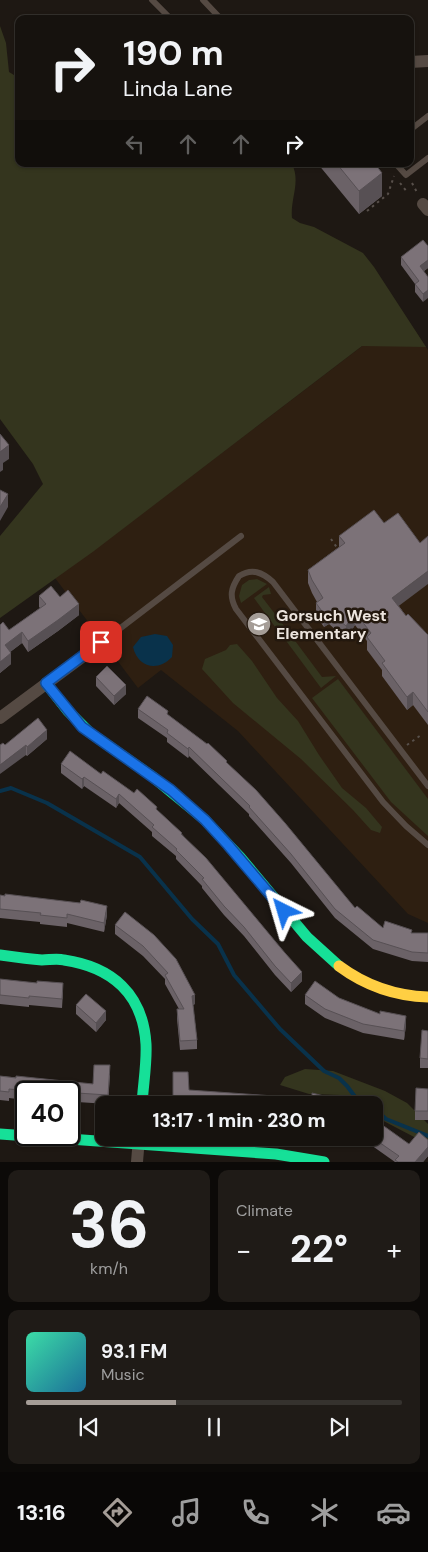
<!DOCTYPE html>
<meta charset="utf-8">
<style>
:root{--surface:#16120e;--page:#1f1b17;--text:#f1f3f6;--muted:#9e9e9e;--line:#35322e;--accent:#a59d97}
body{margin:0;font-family:"DM Sans",sans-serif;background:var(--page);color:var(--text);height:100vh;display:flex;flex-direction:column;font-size:19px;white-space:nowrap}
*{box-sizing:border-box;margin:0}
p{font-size:16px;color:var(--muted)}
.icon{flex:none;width:28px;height:28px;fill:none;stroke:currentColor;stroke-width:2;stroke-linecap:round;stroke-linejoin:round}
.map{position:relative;height:1162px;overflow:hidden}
.sheet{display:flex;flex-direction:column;gap:8px;padding:8px;background:#0c0a08;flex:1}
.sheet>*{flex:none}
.hud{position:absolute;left:15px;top:15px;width:399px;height:152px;border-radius:10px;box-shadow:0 1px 4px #0004,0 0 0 1px var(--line);background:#16120e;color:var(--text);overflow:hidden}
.speed{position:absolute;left:15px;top:1081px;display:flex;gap:10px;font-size:25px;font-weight:700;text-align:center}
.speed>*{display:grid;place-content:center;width:65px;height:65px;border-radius:50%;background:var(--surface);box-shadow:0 1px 4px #0004,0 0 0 1px var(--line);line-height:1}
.speed .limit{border:2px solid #111;border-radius:8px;background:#fff;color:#111}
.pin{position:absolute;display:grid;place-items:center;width:42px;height:42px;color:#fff;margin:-21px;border-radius:10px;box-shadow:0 2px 8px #0006}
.me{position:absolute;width:55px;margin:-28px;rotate:320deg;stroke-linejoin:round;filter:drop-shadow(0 0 4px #0008)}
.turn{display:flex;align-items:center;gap:18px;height:105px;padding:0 25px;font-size:22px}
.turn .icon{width:65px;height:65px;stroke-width:2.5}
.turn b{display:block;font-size:35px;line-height:42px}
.lanes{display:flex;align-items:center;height:48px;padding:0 25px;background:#0003;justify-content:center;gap:25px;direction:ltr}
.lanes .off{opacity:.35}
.big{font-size:38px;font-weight:800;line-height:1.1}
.sheet .tile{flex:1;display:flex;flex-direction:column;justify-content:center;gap:8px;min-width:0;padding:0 18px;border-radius:10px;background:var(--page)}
.sheet .dial{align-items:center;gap:0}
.dial b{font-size:65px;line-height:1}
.song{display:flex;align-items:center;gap:15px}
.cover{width:60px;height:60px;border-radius:8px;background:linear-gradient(135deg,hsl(160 70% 55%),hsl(200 70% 35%))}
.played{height:5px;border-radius:2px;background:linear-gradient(90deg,var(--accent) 40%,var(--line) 40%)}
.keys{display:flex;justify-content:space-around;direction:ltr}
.heat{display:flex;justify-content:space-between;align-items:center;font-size:28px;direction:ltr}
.sheet .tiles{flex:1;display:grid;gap:8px;grid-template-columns:1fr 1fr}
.tile:last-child{grid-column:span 2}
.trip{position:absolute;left:95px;top:1096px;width:288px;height:50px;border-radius:10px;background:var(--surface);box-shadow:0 1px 4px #0004,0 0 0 1px var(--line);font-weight:800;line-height:50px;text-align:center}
.tab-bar{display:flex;height:80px;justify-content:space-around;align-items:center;background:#090706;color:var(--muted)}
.tab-bar .icon{width:35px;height:35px}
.tab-bar .current{color:var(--accent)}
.tab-bar b{font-size:22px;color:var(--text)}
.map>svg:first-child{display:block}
.built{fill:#2e1f11}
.green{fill:#34351e}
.water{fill:#09324b}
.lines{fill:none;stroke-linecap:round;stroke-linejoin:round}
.stream{stroke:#09324b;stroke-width:4}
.path{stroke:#58504b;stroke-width:2;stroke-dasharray:2.5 4;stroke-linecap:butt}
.lane{stroke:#554a43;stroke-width:6}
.street{stroke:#554a43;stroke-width:12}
.fast{stroke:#16e098;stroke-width:11}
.slow{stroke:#ffcf43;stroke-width:11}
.wall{fill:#6b6267}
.shaded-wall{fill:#575054}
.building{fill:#7c7278;stroke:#575054}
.route-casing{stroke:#114b97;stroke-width:12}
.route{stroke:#1a73e8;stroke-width:9}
.labels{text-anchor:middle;stroke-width:5;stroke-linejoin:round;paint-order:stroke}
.poi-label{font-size:16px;font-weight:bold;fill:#ede5de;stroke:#23180e;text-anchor:start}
</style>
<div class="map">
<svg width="428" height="1162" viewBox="0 0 428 1162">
<rect width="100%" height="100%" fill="#1e1813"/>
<!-- built -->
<path class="built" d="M404,314L428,350V923L408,914L238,731L161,670L138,688L55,578L105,542Z"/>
<!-- green -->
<path class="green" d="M0,26L6,43L9,72L19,78V164H292C301,182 290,199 292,218L300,223L314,227L363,253L374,267L426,347L362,346L94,551L0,618V536L43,484L33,464L0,419Z
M257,579L267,584L241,603L239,596L242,585L249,580Z
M269,587L271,594L263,595L262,597L288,631L281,635L254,598Z
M290,634L322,677L336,676L321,688L284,638Z
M237,644L252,661L277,698L298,721L319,755L342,788L366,808L382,827L380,833L371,830L353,810L301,759L233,703L202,669L205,659L226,650L230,645Z
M338,679L428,799V836L391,802L312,698Z
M305,1069L333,1071L385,1091L407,1103L428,1124V1140L416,1138L374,1116V1105H353L340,1095L309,1094L280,1085L285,1077Z"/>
<!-- water -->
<path class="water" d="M155,634L167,636L173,645L172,657C158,672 138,668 133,647L141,637Z"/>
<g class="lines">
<!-- stream -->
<path class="stream" d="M0,791L11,788L47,803L140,857L192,919L218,944L234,975L280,1029L324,1071L339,1078L347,1086L359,1102L367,1105
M374,1108L386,1119L428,1136"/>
<!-- path -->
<path class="path" d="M371,164L376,166L386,165L387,167
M400,183L408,193
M412,183L418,194
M367,211L388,194L394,176
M331,539L338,549
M407,745L421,735"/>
<!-- lane -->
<path class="lane" d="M152,0L171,19
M203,0L221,19
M410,130L428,116
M396,164L406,175L428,158
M101,643L241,536
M428,786L273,582C262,572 252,568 239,576C231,588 229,596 236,609L383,802L406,826L428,845"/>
<!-- street -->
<path class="street" d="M410,62L428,61
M423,204L428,210
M0,718L101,643
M137,1162L139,1138"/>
<!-- fast -->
<path class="fast" d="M46,683L68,711L89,732L153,777L204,819L240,857L307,937L339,966
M0,955C14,957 28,959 42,960C49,960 57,958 64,960C112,967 143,994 146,1044C147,1064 143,1085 142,1105
M0,1134L276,1154L324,1162"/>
<!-- slow -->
<path class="slow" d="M339,966C366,986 395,996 428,997"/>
</g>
<!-- wall -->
<path class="wall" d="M318,164H375L382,196L359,214Z
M401,257L428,268L424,271L423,302L415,292V284L401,265Z
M339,536L399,606L406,616L428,635V725L413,705L407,710L382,676V670L367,650V641L355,625L346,639L329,624L324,627L316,616V603L317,602L312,593L308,583V570L339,547Z
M39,596L60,597L79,615L58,631L28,652L22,643L10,652L11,664L0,673V625L9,630L40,608L39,607Z
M96,677L126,694L114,705L96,686Z
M138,709L168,715L227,763L355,908L383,928L412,933H428V962L412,961L373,949L335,918L291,863L249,816V814L189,756L188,758L167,742V738L138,718Z
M47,739L27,756L26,755L5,745Z
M61,764L101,774L157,810L182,834L302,981L291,992L275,975L244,936L224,915L202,888V886L176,859V856L152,836V832L119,803L116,808L84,786L82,789L61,773Z
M0,895L107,915L104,932L67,923V927L40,924V922L0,918Z
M125,912L195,1004L193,1005L197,1040V1049L180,1050L177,1019V1009H179L165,984V979L143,956L115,934V925Z
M0,979L63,992L62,1008L29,1005V1007L0,1004Z
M305,995L339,998L406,1025L404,1040L363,1033L325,1018L305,1004Z
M76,1005L106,1020L96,1032L76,1014Z
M428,1031V1068H420V1058Z
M173,1072L189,1090L349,1105H173Z
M110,1075L108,1104L77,1102L76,1105L69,1104V1092H26V1100L9,1098V1101L0,1100V1076L93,1084Z
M428,1089V1120H415V1111Z
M361,1138H374L409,1144L428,1140V1156L423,1162H395L371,1145V1143Z"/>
<!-- shaded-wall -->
<path class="shaded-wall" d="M382,173V196L359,214V191Z
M428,260V268L420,274V266Z
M428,290V298L423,302V294Z
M9,445V459L3,463V470L0,472V452Z
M8,494V507L0,521V507Z
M428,571V584L392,611V598Z
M79,604V615L58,631L28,652V641Z
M329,611V624L324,627V614Z
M355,612V625L346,639V626Z
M22,632V643L5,656V645Z
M11,653V664L0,673V662Z
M126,685V694L114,705V696Z
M413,692V705L407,710V697Z
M47,730V739L27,756V747Z
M26,745V755L0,774V765Z
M189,747V756L188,758V749Z
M84,777V786L82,789V779Z
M119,794V803L116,808V799Z
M107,906V915L104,932V923Z
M302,972V981L291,992V983Z
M195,995V1004L192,1005V996Z
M106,1011V1020L96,1032V1023Z
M406,1016V1025L404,1040V1031Z
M428,1147V1156L423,1162H415Z"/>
<!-- building -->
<path class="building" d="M337,164H375L382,173L359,191Z
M423,240L428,246V260L420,266L428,277V290L423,294L415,284L419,281L401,257Z
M0,434L9,445L0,452Z
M0,490L8,494L0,507Z
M374,510L384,523L398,513L420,543L428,536V571L392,598L406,616L408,614L428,635V712L413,692L407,697L382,663L385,661L367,637L371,633L355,612L346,626L329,611L324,614L316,603L323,598L312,580L308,570L345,543L339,536Z
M51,586L60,597L68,590L79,604L58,620L28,641L22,632L5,645L11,653L0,662V625L3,622L9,630L46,604L39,596Z
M107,666L126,685L114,696L96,677Z
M147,696L168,711L167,714L207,744L208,743L227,761L226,762L256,790L285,823L355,908L357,906L383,928L385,921L412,930L411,933H428V953L412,952L373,940L335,909L291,854L249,807L250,806L189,747L188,749L167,733L168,730L138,709Z
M38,718L47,730L27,747L26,745L0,765V745L3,743L5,745Z
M70,751L101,774L103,771L134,793L137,789L157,807L156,809L182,833L181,834L206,858L285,953L302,972L291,983L275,966L244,927L224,906L202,879L204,878L176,850L177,849L152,827L154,825L119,794L116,799L84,777L82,779L61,764Z
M5,894L80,903L81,900L107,906L104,923L67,914V918L40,915L41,913L0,909V895L5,896Z
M125,912L154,935L176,959L195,995L192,996L197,1040L180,1041L177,1009H184L165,975L168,973L143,946L115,925Z
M0,979L37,983V981L63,983L62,999L29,996V998L0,995Z
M315,981L339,998L380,1014V1011L406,1016L404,1031L363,1024L325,1009L305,995Z
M86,994L106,1011L96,1023L76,1005Z
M422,1030L428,1031V1059L420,1058Z
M94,1065H110L108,1095L77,1093L76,1096L69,1095V1092H45L9,1089V1092L0,1091V1076L16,1078V1076L93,1084Z
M173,1072H188L189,1090L274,1096L312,1097V1093L340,1100L349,1105H223L201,1104V1098L173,1099Z
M416,1088L428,1089V1111H415Z
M374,1119L409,1144L419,1132L428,1140V1147L415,1162H398L395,1160L399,1156L373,1138Z"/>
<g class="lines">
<!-- route casing -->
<g class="route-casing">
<path id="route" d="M101,642L46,683L82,727L171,790L205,820L228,845L284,911"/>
</g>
<!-- route -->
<use href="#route" class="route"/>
</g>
<!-- icons -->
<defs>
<g id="school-disc" transform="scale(1.25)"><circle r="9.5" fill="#a59d97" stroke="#23180e"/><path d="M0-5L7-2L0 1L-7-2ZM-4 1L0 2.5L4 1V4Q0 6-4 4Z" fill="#fff"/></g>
</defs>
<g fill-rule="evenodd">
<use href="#school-disc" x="259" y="624"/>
</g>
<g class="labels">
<!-- poi labels -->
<g class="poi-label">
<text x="276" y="621">Gorsuch West<tspan x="276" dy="18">Elementary</tspan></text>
</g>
</g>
</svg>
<div class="speed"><div class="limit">40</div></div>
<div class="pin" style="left:101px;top:642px;background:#d93025"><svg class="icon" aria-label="arrive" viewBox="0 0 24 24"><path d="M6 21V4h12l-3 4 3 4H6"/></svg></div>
<svg class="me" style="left:284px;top:911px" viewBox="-20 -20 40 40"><path d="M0-17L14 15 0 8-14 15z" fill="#1a73e8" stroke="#fff" stroke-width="4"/></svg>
<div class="trip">13:17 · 1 min · 230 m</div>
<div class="hud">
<div class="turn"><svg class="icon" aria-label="right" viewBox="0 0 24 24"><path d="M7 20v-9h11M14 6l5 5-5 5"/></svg><div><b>190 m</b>Linda Lane</div></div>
<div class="lanes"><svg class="icon off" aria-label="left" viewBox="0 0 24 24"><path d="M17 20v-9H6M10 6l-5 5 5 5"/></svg><svg class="icon off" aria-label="ahead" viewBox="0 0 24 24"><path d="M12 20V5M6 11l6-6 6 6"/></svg><svg class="icon off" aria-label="ahead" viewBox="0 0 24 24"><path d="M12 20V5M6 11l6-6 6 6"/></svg><svg class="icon" aria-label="right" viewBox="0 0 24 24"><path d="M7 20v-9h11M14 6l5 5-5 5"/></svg></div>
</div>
</div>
<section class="sheet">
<div class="tiles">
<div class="tile dial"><b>36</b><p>km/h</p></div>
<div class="tile"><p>Climate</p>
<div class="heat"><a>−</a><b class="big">22°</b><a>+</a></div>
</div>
<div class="tile">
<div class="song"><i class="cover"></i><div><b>93.1 FM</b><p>Music</p></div></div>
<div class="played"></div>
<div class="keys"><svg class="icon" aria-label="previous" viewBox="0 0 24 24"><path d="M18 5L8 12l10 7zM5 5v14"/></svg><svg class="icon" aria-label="pause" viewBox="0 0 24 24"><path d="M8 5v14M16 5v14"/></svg><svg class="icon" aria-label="next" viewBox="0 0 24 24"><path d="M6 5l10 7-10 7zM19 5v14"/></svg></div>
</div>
</div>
</section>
<nav class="tab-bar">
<b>13:16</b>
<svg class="icon current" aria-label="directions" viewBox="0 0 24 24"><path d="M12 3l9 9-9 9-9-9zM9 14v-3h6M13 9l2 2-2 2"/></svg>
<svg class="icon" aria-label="music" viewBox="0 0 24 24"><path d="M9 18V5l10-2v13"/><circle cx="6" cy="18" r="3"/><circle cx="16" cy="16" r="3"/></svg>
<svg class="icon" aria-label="phone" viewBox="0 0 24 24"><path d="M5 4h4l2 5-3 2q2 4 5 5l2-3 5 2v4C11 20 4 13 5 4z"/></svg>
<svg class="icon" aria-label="climate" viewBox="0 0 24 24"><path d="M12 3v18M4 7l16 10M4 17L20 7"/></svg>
<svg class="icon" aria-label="car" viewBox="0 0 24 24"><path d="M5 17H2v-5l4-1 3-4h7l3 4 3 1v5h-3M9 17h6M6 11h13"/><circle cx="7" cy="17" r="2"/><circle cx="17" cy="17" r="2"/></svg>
</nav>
